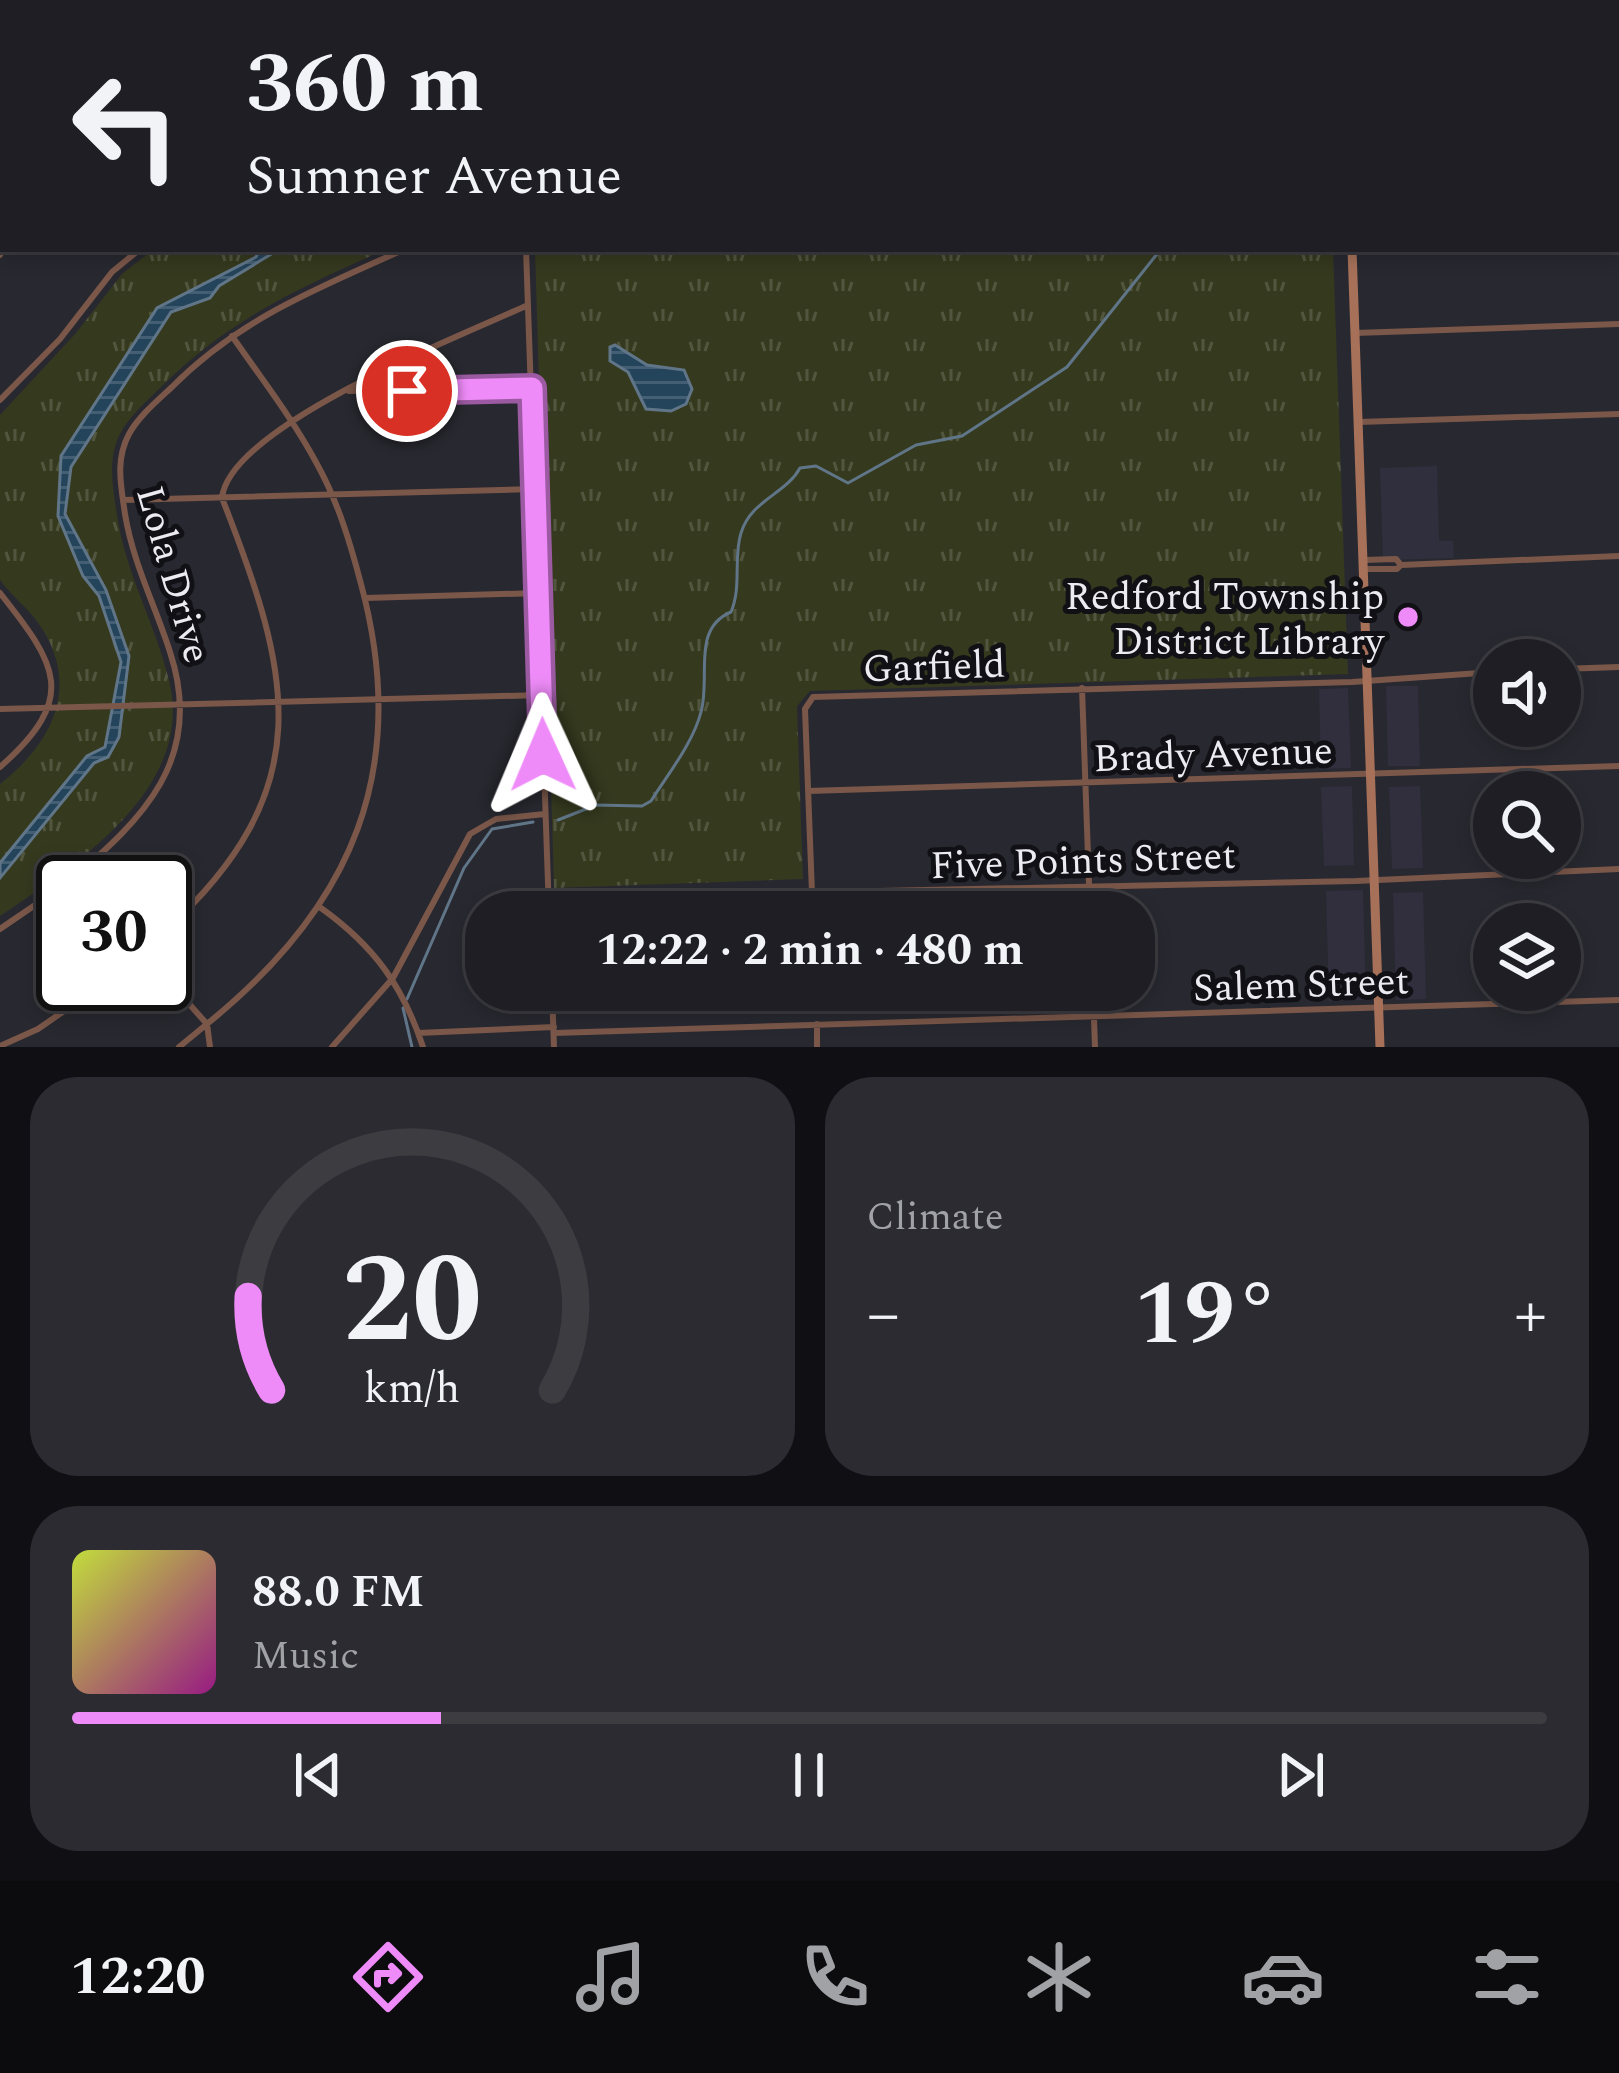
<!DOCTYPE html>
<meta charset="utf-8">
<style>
:root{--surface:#1e1e24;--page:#2b2b31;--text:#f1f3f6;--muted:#a1a2a6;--line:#3c3c41;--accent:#ee8bf8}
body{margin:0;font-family:Spectral,serif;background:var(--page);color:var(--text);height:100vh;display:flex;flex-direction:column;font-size:45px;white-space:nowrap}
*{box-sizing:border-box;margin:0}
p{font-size:39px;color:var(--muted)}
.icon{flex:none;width:66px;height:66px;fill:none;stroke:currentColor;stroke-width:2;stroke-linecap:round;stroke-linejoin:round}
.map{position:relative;height:1047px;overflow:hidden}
.sheet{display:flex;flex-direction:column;gap:30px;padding:30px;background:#101014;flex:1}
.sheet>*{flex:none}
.guide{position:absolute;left:0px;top:0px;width:1620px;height:252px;box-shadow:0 6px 18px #0003,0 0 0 3px var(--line);background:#1e1e24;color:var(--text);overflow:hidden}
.buttons{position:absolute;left:1473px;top:639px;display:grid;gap:24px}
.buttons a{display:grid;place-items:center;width:108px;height:108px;border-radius:50%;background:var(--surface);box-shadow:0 6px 18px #0003,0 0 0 3px var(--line);font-size:60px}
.speed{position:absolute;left:36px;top:855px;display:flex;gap:24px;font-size:60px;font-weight:700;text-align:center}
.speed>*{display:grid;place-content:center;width:156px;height:156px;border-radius:50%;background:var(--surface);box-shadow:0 6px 18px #0003,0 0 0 3px var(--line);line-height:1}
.speed .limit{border:6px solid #111;border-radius:18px;background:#fff;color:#111}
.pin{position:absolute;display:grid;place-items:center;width:102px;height:102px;color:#fff;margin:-51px;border:6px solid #fff;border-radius:50%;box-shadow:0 3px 12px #0007}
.me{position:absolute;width:132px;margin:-66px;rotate:359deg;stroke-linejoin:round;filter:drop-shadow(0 0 9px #0008)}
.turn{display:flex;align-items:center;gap:42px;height:252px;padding:0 48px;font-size:54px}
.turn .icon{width:156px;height:156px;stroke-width:2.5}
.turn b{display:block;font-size:84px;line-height:102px}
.big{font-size:90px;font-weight:700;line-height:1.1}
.sheet .widget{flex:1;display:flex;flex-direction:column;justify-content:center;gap:18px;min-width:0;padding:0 42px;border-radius:48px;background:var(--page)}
.sheet .dial{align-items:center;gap:0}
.dial svg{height:312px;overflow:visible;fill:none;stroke:var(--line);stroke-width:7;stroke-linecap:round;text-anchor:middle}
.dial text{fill:var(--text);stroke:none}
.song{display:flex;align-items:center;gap:36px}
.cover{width:144px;height:144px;border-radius:18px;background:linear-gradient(135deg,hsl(70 70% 55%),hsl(310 70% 35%))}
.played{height:12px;border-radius:6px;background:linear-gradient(90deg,var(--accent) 25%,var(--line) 25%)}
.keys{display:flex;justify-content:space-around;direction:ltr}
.heat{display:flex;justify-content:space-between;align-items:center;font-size:66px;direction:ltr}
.sheet .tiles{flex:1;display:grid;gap:30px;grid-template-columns:1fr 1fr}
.widget:last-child{grid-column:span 2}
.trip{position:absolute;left:465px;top:891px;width:690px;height:120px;border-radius:48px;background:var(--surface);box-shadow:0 6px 18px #0003,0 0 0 3px var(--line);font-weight:700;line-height:120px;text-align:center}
.tabs{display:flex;height:192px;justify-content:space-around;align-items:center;background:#0c0c0e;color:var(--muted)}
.tabs .icon{width:84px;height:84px}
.tabs .selected{color:var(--accent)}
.tabs b{font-size:54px;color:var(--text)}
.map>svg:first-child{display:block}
.commercial{fill:#312e3e}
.built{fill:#2f2f3d}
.grass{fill:url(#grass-tufts)}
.water{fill:url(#water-rules);stroke:#607688;stroke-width:3}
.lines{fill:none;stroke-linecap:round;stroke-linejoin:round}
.stream{stroke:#607688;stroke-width:3}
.street{stroke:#7a5749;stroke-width:6}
.secondary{stroke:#a77159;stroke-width:9}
.route-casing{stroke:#9b5aa1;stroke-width:30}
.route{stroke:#ee8bf8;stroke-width:21}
.poi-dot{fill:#ee8bf8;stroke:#111115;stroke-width:4.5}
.labels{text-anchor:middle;stroke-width:10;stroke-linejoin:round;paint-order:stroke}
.street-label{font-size:39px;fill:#ebebf1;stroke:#111115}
.poi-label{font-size:39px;fill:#ebebf1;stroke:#111115;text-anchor:end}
</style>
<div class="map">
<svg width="1619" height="1047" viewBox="0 0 1619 1047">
<defs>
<pattern id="grass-tufts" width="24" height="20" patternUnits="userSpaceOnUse" patternTransform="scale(3)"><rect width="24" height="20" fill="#35391e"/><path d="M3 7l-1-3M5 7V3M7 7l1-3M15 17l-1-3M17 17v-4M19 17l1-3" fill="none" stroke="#52563f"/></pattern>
<pattern id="water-rules" width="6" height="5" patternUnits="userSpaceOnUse" patternTransform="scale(3)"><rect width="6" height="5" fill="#24445b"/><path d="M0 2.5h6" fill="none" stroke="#445f73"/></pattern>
</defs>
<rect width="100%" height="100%" fill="#282830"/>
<!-- commercial -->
<path class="commercial" d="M1386,686H1418L1420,766H1388Z
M1348,688L1351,768L1321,769L1319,689Z
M1352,786L1354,865L1324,866L1321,787Z
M1420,786L1423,868L1392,869L1389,787Z
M1363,890L1366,1000L1329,1001L1326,891Z
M1423,892L1426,999L1396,1000L1393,893Z"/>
<!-- built -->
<path class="built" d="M1437,466L1439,541H1453L1454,558L1383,560L1380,468Z"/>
<!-- grass -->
<path class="grass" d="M154,249H386C298,289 232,317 162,386C147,401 130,415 120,434C107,459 113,488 117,515C125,572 155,623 169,680C196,788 76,865 0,916V784C50,745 80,690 43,630C32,611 13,598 0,580V415L76,333L122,274Z
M535,249H1333L1348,674L810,691L797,706L803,879L554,888Z"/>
<!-- water -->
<path class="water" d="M260,249H302L273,253L219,286L210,298L171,312L71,467L65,514L106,590L129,656L119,737L108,757L94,763L0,878V863L87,756L105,747L121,662L99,596L83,576L58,516L61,456L157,308L256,257Z
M615,345L647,365L684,370L692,389L686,404L671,411L646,409L628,372L610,361V347Z"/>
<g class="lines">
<!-- stream -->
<path class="stream" d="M558,820L596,805L642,806L651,801C668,774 693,743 701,712C711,676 691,629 731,612C742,586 733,558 741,533C751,500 786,494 800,468L816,466L848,483L916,445L962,436L1067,367L1161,249
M407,999L464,868L492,829L533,822
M403,1008L412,1047"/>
<!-- street -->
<path class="street" d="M11,0L12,3
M1068,0V3
M1613,0V3
M208,3V0
M521,3V0
M573,3L576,0
M727,3L728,0
M1617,87L1619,155
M0,199L3,198
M1617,235H1619
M526,249L549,912
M0,255L3,249
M1355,333L1619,324
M349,391L532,388
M0,400L60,339L112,272L140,249
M1358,422L1619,414
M123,500L535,489
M1401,565L1619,556
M1363,569H1397L1401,565L1396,559L1364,560
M0,593C57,665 79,697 0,767
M365,598L539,593
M1560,669L1619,667
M1082,688L1090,912
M0,709L542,695
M808,791L1619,766
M68,882C144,819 205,758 170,652C155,605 133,563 125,514C121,486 115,460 129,434C139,416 157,401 172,387C240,318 319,288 405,249
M812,893L805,709L813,697L1352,682L1494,672
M548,898L1356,881L1619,869
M321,908C374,946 403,986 423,1047
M0,929L63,886
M165,931C321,789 292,676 222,498C229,426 465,334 528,305
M165,977L207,1024L179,1047
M552,990L554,1047
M1093,990L1095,1047
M817,1024V1047
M418,1033L554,1027
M554,1033L1619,1000
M0,1046L38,1029L103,984
M210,1047L207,1024C353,906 411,769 361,584C350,542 338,502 317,464C293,419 261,378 232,336
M332,1047L393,978L470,834L496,819L545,814"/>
<!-- secondary -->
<path class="secondary" d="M1342,0V3
M1617,47H1619
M0,96H3
M1352,249L1380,1047"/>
</g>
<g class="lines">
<!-- route casing -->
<g class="route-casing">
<path id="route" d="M407,391L532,388L543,755"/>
</g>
<!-- route -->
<use href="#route" class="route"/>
</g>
<!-- markers -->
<circle class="poi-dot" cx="1408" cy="617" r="12"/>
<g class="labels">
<!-- street labels -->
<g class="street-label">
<text transform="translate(175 574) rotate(74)" y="14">Lola Drive</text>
<text transform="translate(934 665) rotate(-2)" y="14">Garfield</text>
<text transform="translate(1213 753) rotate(-2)" y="14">Brady Avenue</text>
<text transform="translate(1083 859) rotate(-2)" y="14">Five Points Street</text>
<text transform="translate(1301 983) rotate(-2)" y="14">Salem Street</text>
</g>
<!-- poi labels -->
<g class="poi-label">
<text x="1384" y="609">Redford Township<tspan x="1384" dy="45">District Library</tspan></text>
</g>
</g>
</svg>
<div class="buttons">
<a><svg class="icon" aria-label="sound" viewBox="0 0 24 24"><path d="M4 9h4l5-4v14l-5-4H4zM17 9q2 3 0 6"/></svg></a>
<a><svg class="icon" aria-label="search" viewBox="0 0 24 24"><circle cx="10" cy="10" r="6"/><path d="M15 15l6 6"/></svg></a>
<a><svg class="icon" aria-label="layers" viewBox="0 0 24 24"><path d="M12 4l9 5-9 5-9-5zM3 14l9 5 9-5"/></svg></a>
</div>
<div class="speed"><div class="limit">30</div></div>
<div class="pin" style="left:407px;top:391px;background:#d93025"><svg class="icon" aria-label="arrive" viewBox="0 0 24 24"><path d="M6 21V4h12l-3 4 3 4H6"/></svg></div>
<svg class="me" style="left:543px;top:755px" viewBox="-20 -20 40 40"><path d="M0-17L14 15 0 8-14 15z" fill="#ee8bf8" stroke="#fff" stroke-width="4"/></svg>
<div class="trip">12:22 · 2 min · 480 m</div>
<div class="guide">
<div class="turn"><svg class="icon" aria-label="left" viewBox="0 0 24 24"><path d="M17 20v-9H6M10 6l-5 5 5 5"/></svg><div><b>360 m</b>Sumner Avenue</div></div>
</div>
</div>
<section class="sheet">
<div class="tiles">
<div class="widget dial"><svg viewBox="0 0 100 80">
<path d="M14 69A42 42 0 1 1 86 69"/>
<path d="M14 69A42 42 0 0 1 8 45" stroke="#ee8bf8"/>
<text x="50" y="56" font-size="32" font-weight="700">20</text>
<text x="50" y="72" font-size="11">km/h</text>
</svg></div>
<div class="widget"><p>Climate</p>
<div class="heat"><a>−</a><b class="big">19°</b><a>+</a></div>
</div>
<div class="widget">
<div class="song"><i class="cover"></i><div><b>88.0 FM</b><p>Music</p></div></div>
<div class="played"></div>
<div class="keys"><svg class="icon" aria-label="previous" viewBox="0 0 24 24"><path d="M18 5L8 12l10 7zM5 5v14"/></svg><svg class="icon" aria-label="pause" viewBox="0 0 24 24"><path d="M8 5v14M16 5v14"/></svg><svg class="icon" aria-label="next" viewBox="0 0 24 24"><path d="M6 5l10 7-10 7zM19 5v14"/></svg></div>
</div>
</div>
</section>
<nav class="tabs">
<b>12:20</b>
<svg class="icon selected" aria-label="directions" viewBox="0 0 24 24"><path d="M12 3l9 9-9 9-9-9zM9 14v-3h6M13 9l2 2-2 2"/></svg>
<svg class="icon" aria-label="music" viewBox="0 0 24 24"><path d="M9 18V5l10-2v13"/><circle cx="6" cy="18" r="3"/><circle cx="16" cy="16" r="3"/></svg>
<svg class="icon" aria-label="phone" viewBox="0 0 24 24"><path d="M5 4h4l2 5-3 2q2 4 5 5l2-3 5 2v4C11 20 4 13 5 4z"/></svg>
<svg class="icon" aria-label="climate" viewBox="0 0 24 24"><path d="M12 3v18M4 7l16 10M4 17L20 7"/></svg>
<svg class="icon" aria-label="car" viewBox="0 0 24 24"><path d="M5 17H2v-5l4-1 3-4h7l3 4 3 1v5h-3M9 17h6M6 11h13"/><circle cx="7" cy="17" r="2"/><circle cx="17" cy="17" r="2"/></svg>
<svg class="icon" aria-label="filters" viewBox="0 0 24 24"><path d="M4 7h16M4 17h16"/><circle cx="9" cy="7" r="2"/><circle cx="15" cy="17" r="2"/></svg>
</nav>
